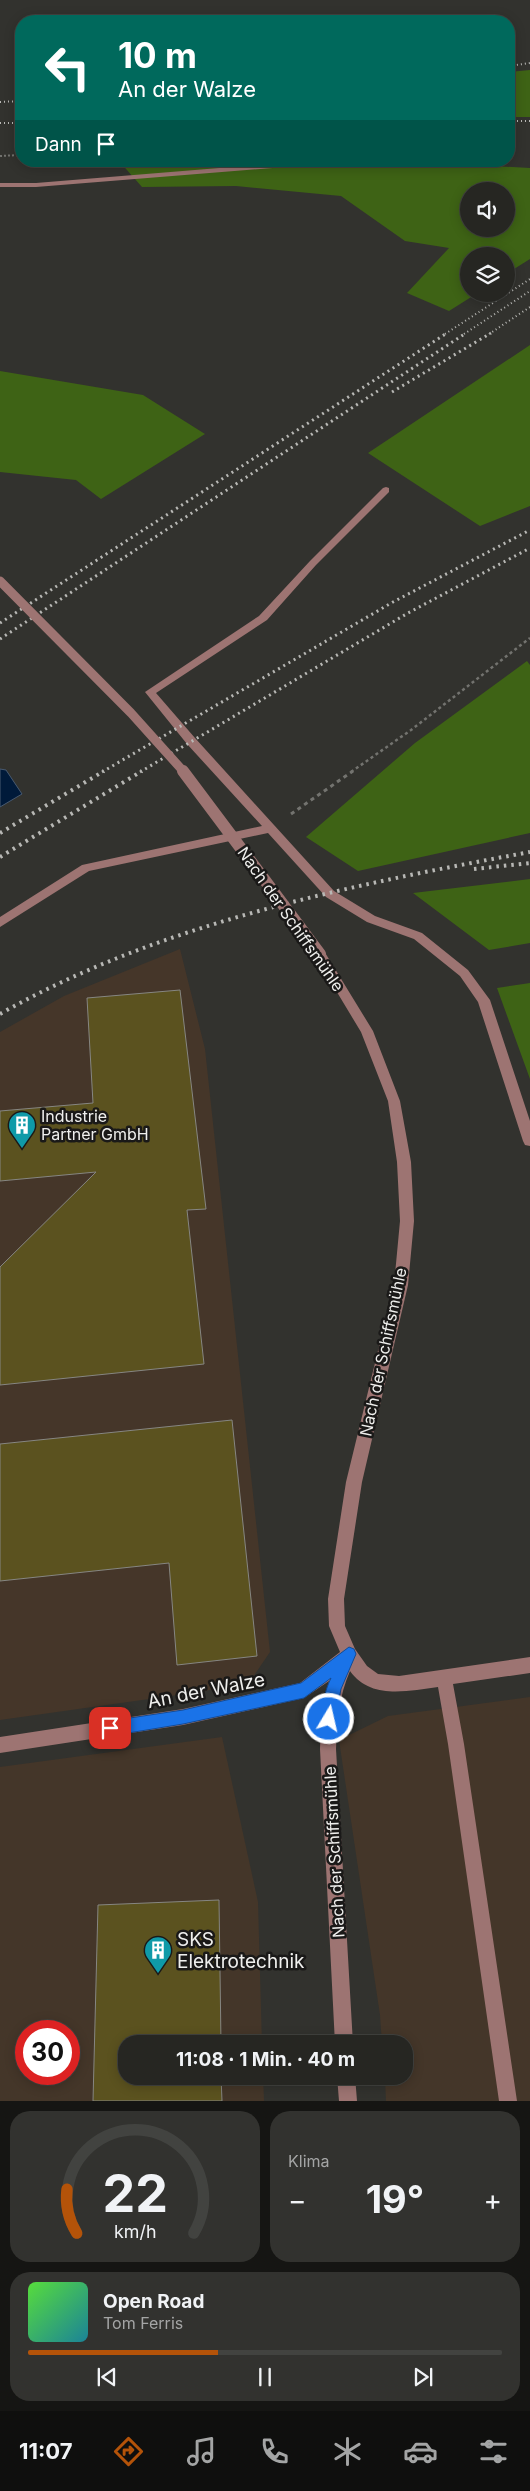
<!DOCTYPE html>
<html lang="de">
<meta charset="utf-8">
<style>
:root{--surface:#262622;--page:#32322f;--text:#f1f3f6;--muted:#a4a5a5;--line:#424340;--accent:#b45309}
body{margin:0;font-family:Inter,sans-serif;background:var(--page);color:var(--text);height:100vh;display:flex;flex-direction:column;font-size:19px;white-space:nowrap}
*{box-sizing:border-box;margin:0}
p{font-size:16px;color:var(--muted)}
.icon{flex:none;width:28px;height:28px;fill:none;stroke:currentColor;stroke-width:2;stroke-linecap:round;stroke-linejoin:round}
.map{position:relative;height:2101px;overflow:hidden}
.side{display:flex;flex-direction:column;gap:10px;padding:10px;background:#151513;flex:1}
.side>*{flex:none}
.hud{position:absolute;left:15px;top:15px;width:500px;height:152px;border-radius:20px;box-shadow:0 2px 12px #0003,0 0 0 1px var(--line);background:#00695c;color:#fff;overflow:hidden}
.buttons{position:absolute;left:460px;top:182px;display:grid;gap:10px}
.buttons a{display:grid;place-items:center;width:55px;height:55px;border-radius:50%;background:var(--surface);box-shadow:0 2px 12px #0003,0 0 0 1px var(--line);font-size:25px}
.speed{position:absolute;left:15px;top:2020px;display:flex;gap:10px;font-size:25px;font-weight:700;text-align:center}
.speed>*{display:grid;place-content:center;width:65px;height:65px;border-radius:50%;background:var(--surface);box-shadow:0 2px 12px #0003,0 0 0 1px var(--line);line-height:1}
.speed .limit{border:8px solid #d22;background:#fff;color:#111}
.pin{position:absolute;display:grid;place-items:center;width:42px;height:42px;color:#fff;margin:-21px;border-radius:10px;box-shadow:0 2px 8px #0006}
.me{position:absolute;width:55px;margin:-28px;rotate:9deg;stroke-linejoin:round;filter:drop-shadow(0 0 4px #0008)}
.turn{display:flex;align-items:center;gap:18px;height:105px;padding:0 20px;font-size:22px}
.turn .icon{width:65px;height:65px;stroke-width:2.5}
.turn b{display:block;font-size:35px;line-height:42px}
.then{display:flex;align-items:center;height:48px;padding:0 20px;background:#0003;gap:10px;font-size:19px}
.big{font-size:38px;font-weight:700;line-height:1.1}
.side .card{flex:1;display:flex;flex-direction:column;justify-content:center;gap:8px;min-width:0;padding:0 18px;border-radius:20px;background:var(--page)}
.side .dial{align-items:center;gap:0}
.dial svg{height:130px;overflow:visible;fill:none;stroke:var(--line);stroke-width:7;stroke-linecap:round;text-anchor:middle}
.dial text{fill:var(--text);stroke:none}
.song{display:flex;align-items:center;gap:15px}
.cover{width:60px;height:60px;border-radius:8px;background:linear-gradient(135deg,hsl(110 70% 55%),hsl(190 70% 35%))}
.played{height:5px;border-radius:2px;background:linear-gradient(90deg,var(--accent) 40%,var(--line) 40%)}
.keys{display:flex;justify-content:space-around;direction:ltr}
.heat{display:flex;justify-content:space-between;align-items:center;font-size:28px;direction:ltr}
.side .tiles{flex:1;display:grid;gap:10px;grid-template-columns:1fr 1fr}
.card:last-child{grid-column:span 2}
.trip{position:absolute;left:118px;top:2035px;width:295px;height:50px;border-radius:20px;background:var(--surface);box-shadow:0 2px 12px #0003,0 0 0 1px var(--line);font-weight:700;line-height:50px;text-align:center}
.tabs{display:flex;height:80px;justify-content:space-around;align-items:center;background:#0f0f0e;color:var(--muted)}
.tabs .icon{width:35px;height:35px}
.tabs .active{color:var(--accent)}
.tabs b{font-size:22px;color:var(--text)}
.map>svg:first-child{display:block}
.commercial{fill:#453629}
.industrial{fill:#443629;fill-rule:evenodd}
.green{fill:#3e6315;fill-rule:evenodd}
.water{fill:#001a3a;stroke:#485a70}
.building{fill:#5b521f;stroke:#868682}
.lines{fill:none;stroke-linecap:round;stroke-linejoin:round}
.path-far2{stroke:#73736f;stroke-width:2;stroke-dasharray:2 2;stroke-linecap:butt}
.path-far1{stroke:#73736f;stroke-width:2.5;stroke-dasharray:3 3;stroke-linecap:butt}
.path{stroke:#73736f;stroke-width:3;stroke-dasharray:4 4;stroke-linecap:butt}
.minor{fill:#9d7472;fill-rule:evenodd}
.rail-far2{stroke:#b8b8b5;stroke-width:2;stroke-dasharray:1 3;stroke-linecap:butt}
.rail-far1{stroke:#b8b8b5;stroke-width:3;stroke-dasharray:2 4;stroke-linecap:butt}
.rail{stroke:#b8b8b5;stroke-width:4;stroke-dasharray:2.5 5;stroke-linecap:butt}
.minor-bridge-far1{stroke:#9d7472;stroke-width:9}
.minor-bridge{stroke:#9d7472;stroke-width:12}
.route{fill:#1a73e8;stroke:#114b97}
.labels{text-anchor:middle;stroke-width:5;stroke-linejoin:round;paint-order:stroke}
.street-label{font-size:16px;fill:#efefed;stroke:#1a1918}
.poi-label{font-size:16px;fill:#efefed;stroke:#1a1918;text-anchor:start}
.near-street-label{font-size:19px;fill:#efefed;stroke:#1a1918}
.near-poi-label{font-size:19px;fill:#efefed;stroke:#1a1918;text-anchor:start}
</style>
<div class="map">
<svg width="530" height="2101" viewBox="0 0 530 2101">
<rect width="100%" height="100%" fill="#32322e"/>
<!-- commercial -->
<path class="commercial" d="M180,949L205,1049L270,1652L253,1677L206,1691L0,1720V1032L64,996Z"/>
<!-- industrial -->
<path class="industrial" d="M530,1697V2101H386L385,2076H404V2044H382L380,2015L339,1740L388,1716Z
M222,1737L258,1902L262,2044H126V2076H263L264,2101H0V1767ZM26,2031H69V2074H26Z"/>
<!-- green -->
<path class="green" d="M530,70V117H509V72Z
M119,161H402L530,168V259L506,274V256H469V294H476L449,311L407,293L449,248L405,241L341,196L236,186L142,187ZM469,191H506V229H469Z
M530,345V506L480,526L368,453Z
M0,371L143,395L205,434L101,499L76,480L0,472Z
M527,661L530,665V833L358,871L306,837L415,743Z
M530,879V943L489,950L413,893Z
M530,983V1079L497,988Z"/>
<!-- water -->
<path class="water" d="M0,769L6,770L22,794L0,807Z"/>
<!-- building -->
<path class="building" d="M180,990L206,1209L187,1210L204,1364L0,1385V1267L96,1172L0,1181V1111L93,1103L87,998Z
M232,1420L257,1656L177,1665L169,1563L0,1581V1444Z
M219,1900L221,2044H126V2076H221L222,2101H93L98,1905Z"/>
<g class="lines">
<!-- path-far2 -->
<path class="path-far2" d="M0,156L21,155"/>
<!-- path-far1 -->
<path class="path-far1" d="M351,772L411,730L530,638"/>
<!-- path -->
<path class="path" d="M291,814L353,771"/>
<!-- minor -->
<path class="minor" d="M304,161H337L334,163L36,187H0V183H36Z
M386,487L389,488V492L316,565L267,620L156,693L195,738L334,891L375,916L422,933L468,970L490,1000L530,1121V1146L525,1145L523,1141L478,1002L460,976L414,939L367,922L326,897L268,833L89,871L0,927V917L82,865L262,826L187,744L145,692L259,616L310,561L383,488Z
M320,950L324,951L373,1031L400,1101L411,1162L414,1221L408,1285L362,1482L344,1599L345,1626L355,1649L367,1666L378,1674L399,1676L530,1657V1673L453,1684L464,1744L517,2101H499L448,1744L438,1687C407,1691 371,1700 350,1671C339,1696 337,1721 336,1749L353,2044H335L320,1749L321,1719L329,1681L304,1698L183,1725L0,1753V1737L183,1709L300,1683L340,1652L329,1626L328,1599L346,1482L394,1285L400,1221L397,1162L388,1101L361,1032L314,954Z
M337,2076H355L357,2101H339Z"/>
<!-- rail-far2 -->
<path class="rail-far2" d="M509,66L530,63
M0,102L21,101
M509,121H530
M0,123H21
M445,334L530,279
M464,334L530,291
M489,334L530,307"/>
<!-- rail-far1 -->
<path class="rail-far1" d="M392,392L491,333
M0,623L447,333
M0,639L466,333
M102,772L393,602L530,530
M140,772L408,613L530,548"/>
<!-- rail -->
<path class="rail" d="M0,833L104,771
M0,857L142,771
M474,869L530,863
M0,1014C160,923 351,885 530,852"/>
<!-- minor-bridge-far1 -->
<path class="minor-bridge-far1" d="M0,581L131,713L184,772"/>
<!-- minor-bridge -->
<path class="minor-bridge" d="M183,771L320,954"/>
</g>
<!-- route -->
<path class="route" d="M349,1647L354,1649L356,1654L341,1689L334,1724L329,1726L324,1724C319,1712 325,1690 331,1678L304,1698L183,1724L110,1736L104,1734L102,1728L104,1723L110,1721L183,1710L301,1683Z"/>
<!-- icons -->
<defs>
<g id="building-pin" transform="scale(1.4375)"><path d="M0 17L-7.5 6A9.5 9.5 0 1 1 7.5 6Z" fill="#0f9aa8" stroke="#1a1918"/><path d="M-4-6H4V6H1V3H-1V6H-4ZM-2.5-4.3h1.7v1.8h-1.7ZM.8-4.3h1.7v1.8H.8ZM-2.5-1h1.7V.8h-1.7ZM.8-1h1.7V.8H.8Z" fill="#fff"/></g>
</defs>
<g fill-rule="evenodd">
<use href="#building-pin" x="22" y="1125"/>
<use href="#building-pin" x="158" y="1950"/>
</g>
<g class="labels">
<!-- street labels -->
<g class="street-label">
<text transform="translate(291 919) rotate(55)" y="6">Nach der Schiffsmühle</text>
<text transform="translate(383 1352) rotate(-78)" y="6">Nach der Schiffsmühle</text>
<text transform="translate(334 1852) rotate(-93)" y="6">Nach der Schiffsmühle</text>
</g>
<!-- poi labels -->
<g class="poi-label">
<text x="41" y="1122">Industrie<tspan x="41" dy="18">Partner GmbH</tspan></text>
</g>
<!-- near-street labels -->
<g class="near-street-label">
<text transform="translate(206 1690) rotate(-11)" y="7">An der Walze</text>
</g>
<!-- near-poi labels -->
<g class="near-poi-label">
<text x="177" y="1946">SKS<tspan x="177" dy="22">Elektrotechnik</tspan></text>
</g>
</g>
</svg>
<div class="buttons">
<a><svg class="icon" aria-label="sound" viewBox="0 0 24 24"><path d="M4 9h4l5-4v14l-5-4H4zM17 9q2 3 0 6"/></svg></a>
<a><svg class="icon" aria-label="layers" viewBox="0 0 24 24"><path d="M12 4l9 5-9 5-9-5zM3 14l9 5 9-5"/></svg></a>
</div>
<div class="speed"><div class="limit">30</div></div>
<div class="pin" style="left:110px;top:1728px;background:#d93025"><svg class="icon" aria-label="arrive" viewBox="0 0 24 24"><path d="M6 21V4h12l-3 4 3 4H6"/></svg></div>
<svg class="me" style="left:329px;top:1719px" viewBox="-20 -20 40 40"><circle r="17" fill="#1a73e8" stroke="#fff" stroke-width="3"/><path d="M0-11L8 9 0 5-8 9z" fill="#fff"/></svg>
<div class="trip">11:08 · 1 Min. · 40 m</div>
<div class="hud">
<div class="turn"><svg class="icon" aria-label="left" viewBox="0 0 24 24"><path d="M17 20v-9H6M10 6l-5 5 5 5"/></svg><div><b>10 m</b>An der Walze</div></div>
<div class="then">Dann<svg class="icon" aria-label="arrive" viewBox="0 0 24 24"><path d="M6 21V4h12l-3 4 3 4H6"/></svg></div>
</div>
</div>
<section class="side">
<div class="tiles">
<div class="card dial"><svg viewBox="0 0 100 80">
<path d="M14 69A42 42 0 1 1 86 69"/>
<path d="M14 69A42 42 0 0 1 8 42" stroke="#b45309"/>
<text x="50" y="56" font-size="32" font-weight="700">22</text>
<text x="50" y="72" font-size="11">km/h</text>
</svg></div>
<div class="card"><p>Klima</p>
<div class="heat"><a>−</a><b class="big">19°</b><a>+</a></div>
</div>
<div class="card">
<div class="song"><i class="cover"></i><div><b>Open Road</b><p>Tom Ferris</p></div></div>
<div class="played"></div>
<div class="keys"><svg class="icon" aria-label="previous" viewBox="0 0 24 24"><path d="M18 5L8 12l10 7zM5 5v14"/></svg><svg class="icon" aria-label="pause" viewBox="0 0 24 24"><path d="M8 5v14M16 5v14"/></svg><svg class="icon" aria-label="next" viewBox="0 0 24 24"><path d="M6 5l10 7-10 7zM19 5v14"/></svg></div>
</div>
</div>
</section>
<nav class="tabs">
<b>11:07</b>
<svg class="icon active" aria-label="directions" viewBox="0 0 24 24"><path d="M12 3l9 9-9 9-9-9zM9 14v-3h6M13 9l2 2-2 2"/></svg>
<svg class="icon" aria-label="music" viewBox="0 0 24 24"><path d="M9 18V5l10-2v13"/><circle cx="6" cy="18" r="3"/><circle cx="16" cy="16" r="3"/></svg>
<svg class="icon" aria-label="phone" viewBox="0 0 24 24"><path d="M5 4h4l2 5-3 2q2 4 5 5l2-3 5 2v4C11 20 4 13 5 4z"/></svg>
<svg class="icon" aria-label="climate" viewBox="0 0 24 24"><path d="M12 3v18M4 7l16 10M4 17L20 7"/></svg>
<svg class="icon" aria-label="car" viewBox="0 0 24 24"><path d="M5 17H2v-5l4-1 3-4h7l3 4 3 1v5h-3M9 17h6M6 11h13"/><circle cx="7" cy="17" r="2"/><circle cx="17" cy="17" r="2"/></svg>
<svg class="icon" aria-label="filters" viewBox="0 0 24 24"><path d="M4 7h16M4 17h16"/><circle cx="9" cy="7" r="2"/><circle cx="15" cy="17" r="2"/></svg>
</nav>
